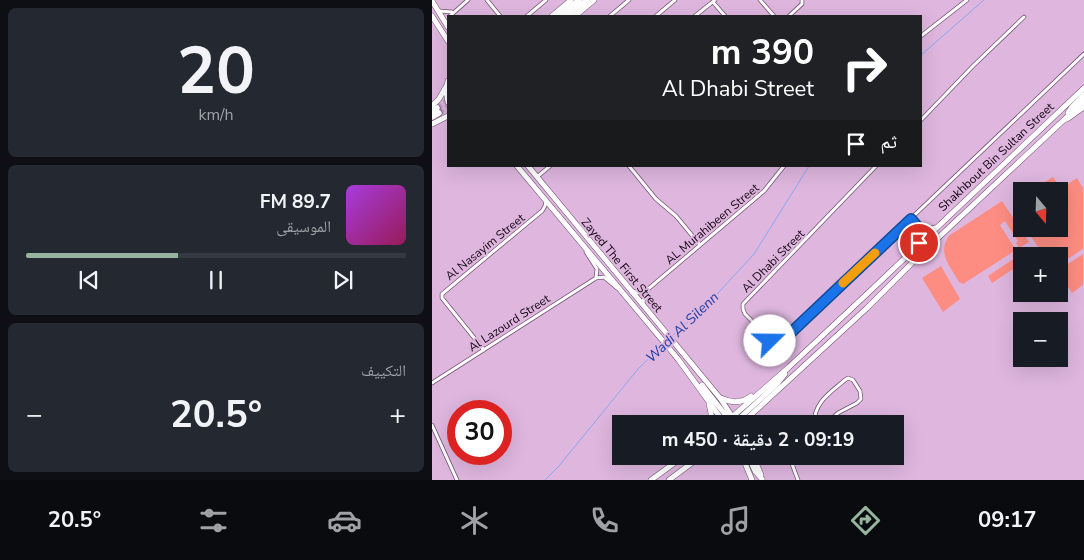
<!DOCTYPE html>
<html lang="ar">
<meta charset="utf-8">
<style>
:root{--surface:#171b24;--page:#242831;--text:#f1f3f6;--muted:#9ea1a6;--line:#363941;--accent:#97b59e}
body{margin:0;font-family:"Nunito Sans","Noto Naskh Arabic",sans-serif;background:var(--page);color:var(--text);direction:rtl;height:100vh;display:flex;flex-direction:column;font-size:19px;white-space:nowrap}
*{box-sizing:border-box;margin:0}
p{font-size:16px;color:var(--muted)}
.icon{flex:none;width:28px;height:28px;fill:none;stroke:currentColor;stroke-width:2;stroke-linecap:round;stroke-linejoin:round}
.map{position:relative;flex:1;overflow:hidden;direction:ltr}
.details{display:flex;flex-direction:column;gap:8px;padding:8px;background:#0d0f14;width:432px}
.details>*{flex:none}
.hud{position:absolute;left:15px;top:15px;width:475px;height:152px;border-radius:0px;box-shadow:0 5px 20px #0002;direction:rtl;background:#202124;color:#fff;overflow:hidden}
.needle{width:32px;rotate:161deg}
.controls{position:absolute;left:581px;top:182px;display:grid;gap:10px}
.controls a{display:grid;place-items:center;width:55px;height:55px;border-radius:0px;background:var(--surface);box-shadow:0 5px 20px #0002;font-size:25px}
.speed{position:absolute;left:15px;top:400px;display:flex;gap:10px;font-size:25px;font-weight:700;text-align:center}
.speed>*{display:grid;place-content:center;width:65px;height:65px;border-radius:50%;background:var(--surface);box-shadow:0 5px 20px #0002;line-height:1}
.speed .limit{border:8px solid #d22;background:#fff;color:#111}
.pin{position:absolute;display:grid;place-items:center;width:42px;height:42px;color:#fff;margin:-21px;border:2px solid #fff;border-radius:50%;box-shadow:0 1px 5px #0007}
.me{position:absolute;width:55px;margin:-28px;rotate:68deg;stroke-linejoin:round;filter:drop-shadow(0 0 4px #0008)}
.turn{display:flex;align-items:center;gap:18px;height:105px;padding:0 25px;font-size:22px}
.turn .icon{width:65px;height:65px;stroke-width:2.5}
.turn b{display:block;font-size:35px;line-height:42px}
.then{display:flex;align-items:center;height:48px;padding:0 25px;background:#0003;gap:10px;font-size:19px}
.big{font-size:38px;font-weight:700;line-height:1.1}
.details .card{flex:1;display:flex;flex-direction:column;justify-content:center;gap:8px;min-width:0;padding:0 18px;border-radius:8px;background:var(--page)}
.details .dial{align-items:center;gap:0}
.dial b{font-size:65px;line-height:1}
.song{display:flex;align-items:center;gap:15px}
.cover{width:60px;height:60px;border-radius:8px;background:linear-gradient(135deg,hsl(280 70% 55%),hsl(330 70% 35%))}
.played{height:5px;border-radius:2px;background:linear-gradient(90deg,var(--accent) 40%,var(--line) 40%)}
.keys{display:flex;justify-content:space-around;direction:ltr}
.heat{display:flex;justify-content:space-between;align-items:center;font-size:28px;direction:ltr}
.trip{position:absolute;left:180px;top:415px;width:292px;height:50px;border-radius:0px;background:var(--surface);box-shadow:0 5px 20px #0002;font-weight:700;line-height:50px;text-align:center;direction:rtl}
.menu{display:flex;height:80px;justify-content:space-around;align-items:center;background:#090b0e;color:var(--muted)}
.menu .icon{width:35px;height:35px}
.menu .current{color:var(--accent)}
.menu b{font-size:22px;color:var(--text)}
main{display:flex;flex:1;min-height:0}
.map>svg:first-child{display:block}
.green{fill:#fd8d82}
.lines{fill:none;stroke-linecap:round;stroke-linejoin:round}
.stream{stroke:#8aa8f0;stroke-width:1}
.highway-tunnel{stroke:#c09cc0;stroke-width:5.5;stroke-dasharray:5.5 3;stroke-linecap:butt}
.street-casing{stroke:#765376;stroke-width:4.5}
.primary-casing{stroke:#765376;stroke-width:6}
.highway-casing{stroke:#765376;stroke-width:7}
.street{stroke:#fff;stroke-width:3}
.primary{stroke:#fff;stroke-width:5}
.highway{stroke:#fff;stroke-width:5.5}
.route-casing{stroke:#114b97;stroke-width:12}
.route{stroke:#1a73e8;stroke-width:9}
.slow{stroke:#f59e0b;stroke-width:9}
.labels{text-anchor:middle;stroke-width:4;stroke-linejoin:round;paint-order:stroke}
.street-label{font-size:12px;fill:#130613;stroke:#deb6de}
.water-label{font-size:14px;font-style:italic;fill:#213ea4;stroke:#deb6de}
</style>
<main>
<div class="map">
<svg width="652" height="480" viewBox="0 0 652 480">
<rect width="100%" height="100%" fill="#deb6de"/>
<!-- green -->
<path class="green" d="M621,177L629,188L645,178L651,188V249L628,264V256H612L594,229H628V191H598Z
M570,201L597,242L587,248L584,243L586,241L573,221L568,225L584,250L531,284L527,282C518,266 504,252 518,235Z
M589,254L591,256L590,268L587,265L560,283L556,276Z
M651,254V285L640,293L628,275V269Z
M509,266L528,299L511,312L490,278Z"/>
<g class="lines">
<!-- stream -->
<path class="stream" d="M489,55L552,0
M239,337L276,304L322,254L377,166
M113,480L127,466L206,369L231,345"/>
<!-- highway-tunnel -->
<path class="highway-tunnel" d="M5,108L16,100
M7,113L16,106"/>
<!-- street casing -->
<g class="street-casing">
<path id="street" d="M55,0L68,16
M328,0L342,16
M281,2L293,16
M7,11L20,12
M18,16L36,0
M95,16L114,0
M178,16L197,0
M224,16L243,0
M263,16L283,0
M357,16L370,4V0
M489,36L535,0
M489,120L541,66L592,17
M197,166L224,199L244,216L268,245
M444,166L311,304V309L313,314L341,342L346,343L351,340L652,54
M105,177L118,166
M479,219C486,227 491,232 487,243
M488,227L496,229L503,227
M154,252L165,269L164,277
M201,291L207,293L215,291
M211,303L212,297L215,290L332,191L352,166
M52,350L10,298V294L110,211L113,206L114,202
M0,383L164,278L172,277L185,288
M382,420L388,423H394
M382,424C382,402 398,393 413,380L416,378L421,380L428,391L429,399L425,403L406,413L394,424
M0,425L25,480
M357,456L366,480
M360,464L364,462L366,456"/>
</g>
<!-- primary casing -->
<g class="primary-casing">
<path id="primary" d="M0,1L16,27
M0,16L16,41
M120,16L139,0
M143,16L162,0
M16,81L14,91L16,102
M0,106L7,99L15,85
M636,113L640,107L652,95
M635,119L652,107
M0,124L16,116
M85,166L246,359L293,424
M96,166L288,398L305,424
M270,385L299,422
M289,398C299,403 310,403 319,396
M277,403L281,424
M292,424L357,367L436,293L652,88
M301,424L345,384L353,374
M309,424L435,308L490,253L652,101
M310,456L320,480
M316,456L323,471L330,479
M321,456L329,475
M219,480L252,456
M237,480L269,456"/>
</g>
<!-- highway casing -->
<g class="highway-casing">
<path id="highway" d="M127,16L147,0
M135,16L155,0
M0,111L5,108
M0,117L7,113"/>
</g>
<!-- street -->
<use href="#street" class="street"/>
<!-- primary -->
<use href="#primary" class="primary"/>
<!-- highway -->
<use href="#highway" class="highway"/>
</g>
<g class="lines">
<!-- route casing -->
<g class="route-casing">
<path id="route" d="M338,341L344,343L349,342L479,219C486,227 491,232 487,243"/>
</g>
<!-- route -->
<use href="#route" class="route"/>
<!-- slow -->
<path class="slow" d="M411,283L443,253"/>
</g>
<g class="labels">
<!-- street labels -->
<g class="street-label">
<text transform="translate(564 157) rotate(-43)" y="4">Shakhbout Bin Sultan Street</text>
<text transform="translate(280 224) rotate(-40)" y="4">AL Murahibeen Street</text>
<text transform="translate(53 247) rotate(-39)" y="4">Al Nasayim Street</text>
<text transform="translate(341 261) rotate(-45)" y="4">Al Dhabi Street</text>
<text transform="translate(190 265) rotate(50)" y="4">Zayed The First Street</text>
<text transform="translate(77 323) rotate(-33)" y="4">Al Lazourd Street</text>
</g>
<!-- water labels -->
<g class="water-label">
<text transform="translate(250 327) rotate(-44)" y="5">Wadi Al Silenn</text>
</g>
</g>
</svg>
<div class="controls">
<a><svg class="needle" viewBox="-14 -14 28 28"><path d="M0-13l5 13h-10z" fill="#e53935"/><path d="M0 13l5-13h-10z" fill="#9ea1a6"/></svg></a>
<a>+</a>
<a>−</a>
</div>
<div class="speed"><div class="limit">30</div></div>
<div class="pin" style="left:487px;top:243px;background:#d93025"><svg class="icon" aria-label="arrive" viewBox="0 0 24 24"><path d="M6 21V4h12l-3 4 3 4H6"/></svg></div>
<svg class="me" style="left:338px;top:341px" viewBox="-20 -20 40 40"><circle r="19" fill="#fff"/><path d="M0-13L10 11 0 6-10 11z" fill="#1a73e8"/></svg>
<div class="trip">09:19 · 2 دقيقة · 450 m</div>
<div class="hud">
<div class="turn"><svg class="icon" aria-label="right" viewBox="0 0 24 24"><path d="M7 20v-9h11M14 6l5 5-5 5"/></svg><div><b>390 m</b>Al Dhabi Street</div></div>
<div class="then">ثم<svg class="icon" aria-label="arrive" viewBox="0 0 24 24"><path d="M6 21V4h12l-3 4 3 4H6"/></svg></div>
</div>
</div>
<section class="details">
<div class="card dial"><b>20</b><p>km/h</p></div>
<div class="card">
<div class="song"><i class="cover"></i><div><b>89.7 FM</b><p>الموسيقى</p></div></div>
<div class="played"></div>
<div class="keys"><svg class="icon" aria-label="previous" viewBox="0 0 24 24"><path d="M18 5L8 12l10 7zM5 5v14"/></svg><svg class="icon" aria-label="pause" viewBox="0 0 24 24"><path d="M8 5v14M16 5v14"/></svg><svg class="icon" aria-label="next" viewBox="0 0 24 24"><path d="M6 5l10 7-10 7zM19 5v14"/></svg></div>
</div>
<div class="card"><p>التكييف</p>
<div class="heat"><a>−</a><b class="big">20.5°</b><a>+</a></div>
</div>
</section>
</main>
<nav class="menu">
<b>09:17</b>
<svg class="icon current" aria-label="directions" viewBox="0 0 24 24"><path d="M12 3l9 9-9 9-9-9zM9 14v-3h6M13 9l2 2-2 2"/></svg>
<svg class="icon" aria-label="music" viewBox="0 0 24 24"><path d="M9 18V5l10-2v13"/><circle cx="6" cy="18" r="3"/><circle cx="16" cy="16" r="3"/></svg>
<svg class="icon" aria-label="phone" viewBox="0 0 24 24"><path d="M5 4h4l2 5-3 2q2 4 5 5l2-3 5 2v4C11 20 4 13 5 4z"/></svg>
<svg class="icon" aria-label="climate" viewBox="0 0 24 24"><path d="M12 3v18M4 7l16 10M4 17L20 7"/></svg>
<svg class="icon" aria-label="car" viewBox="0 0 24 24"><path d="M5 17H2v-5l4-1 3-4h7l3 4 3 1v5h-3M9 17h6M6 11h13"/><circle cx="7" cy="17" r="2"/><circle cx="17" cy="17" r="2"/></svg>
<svg class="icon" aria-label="filters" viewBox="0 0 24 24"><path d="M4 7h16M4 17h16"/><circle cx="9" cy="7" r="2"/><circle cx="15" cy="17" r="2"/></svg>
<b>20.5°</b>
</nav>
